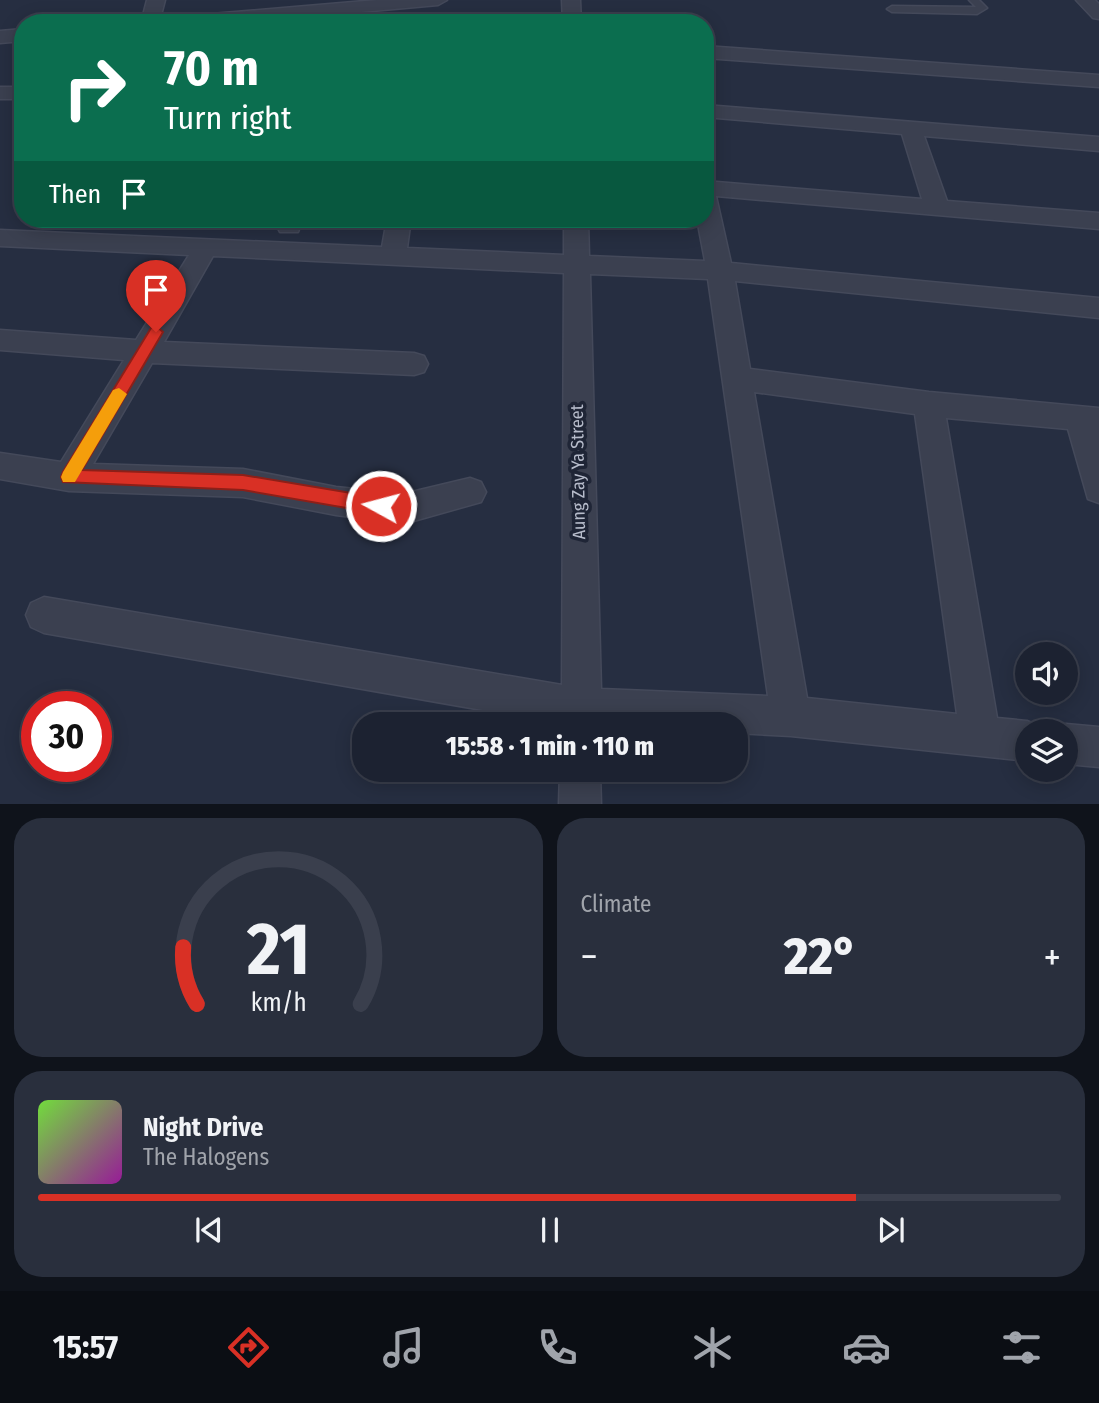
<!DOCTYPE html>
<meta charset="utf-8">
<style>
:root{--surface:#1c2231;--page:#292f3d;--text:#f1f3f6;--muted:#a0a4ab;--line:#3a3f4d;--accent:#d93025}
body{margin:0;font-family:"Fira Sans Condensed",sans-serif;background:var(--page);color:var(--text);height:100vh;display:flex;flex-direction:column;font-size:26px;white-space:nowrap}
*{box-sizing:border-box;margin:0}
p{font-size:23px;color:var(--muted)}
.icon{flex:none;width:38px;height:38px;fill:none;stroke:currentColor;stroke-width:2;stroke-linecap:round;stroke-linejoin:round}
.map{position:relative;height:804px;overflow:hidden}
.details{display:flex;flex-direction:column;gap:14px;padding:14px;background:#0f131b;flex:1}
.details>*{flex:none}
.banner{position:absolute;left:14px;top:14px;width:700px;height:214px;border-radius:28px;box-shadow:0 4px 18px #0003,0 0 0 2px var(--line);background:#0b6e4f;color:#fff;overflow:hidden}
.fabs{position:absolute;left:1015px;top:642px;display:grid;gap:14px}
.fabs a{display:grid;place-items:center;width:63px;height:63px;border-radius:50%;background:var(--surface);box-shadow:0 4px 18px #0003,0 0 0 2px var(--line);font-size:35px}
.speed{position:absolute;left:21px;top:691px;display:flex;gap:14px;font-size:35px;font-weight:700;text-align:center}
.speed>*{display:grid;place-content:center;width:91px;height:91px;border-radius:50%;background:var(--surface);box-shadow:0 4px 18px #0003,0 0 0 2px var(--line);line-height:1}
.speed .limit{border:10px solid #d22;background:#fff;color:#111}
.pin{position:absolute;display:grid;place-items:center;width:60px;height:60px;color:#fff;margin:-72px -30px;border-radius:50% 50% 50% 0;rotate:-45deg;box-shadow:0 0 7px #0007}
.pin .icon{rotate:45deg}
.me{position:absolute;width:77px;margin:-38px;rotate:277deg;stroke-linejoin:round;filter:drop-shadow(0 0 5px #0008)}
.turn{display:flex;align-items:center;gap:24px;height:147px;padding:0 35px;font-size:32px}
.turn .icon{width:91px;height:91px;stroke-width:2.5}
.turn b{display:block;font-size:49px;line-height:60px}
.then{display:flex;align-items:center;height:66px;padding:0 35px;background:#0003;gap:14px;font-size:26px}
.big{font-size:52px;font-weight:800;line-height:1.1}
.details .tile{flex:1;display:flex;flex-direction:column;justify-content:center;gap:10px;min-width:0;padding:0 24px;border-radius:28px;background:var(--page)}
.details .dial{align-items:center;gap:0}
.dial svg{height:182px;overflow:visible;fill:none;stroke:var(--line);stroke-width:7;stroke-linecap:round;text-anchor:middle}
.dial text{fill:var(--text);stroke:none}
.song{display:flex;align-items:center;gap:21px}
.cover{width:84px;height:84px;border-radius:10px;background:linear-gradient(135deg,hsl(100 70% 55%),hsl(300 70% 35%))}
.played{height:7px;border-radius:4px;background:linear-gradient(90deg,var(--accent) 80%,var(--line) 80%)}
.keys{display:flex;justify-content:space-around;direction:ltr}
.heat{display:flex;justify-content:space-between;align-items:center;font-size:38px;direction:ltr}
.details .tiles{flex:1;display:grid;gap:14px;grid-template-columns:1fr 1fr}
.tile:last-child{grid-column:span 2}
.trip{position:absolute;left:352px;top:712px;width:396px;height:70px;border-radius:28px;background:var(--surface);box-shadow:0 4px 18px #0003,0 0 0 2px var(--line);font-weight:800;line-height:70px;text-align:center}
.dock{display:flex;height:112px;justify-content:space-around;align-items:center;background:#0b0e14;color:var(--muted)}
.dock .icon{width:49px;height:49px}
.dock .selected{color:var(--accent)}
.dock b{font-size:32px;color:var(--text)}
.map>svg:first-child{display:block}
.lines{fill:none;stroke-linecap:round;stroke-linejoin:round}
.lane-casing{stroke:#44495a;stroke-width:3}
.street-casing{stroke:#44495a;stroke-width:3}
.lane{fill:#3b4050;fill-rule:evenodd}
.street{fill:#3b4050;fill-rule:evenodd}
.route{fill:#d93025;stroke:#8d1f18;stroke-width:2}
.slow{fill:#f59e0b}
.labels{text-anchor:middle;stroke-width:7;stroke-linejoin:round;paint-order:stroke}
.street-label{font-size:18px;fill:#b7bccb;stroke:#1f2536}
</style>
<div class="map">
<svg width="1099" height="805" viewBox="0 0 1099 805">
<rect width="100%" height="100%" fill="#262e41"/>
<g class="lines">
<!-- lane casing -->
<g class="lane-casing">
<path id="lane" d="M969,0H979L987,8L977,14L892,12L887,9L892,6L976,7Z"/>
</g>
<!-- street casing -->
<g class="street-casing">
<path id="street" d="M147,0H165L159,23H141Z
M377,0H447L438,5L241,23H167L176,17Z
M562,0H580L581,23H563Z
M1076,0H1095L1099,4V19L1093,18Z
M23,29V41L0,43V31Z
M705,46L1099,75V87L705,58Z
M0,87H23V99H0Z
M705,105L1099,137V151L924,136L947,201L1099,213V229L716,196L731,263L1099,298V318L735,281L750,369L929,392L1099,408V503L1088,499L1068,429L946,418L997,718L1027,721L1041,727L1043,732H1027V761L791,736L735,733V724H562L44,633L31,627L26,615L31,603L44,597L562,685L564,273L213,256L164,342L414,353L424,356L428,364L424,372L414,375L152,363L93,464L243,469L336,487L403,494L470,478L481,482L486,492L481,502L403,524L336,515L243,497L69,491L0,479V453L61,462L124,360L0,350V330L136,340L189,255L0,246V230L382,247L387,219H411L407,248L564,255V219H588L589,256L705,261L697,219H705V181L922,199L902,134L705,117ZM590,274L708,279L768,696L601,689ZM754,392L915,414L957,714L807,698Z
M279,219H303L298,232H280L277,226Z
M1066,724L1099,727V767L1066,764V732H1051Z
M560,770H600L601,805H559Z"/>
</g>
<!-- lane -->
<use href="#lane" class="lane"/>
<!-- street -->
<use href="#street" class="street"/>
</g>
<!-- route -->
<path class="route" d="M156,326L163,332L82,470L243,475L381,498L387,500L390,506L387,511L381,514L243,490L63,482L61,477L63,472L151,328Z"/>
<!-- slow -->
<path class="slow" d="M119,388L127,394L75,482H63L61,477L63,472L113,390Z"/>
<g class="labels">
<!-- street labels -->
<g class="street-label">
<text transform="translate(578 472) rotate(-91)" y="6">Aung Zay Ya Street</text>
</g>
</g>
</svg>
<div class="fabs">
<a><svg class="icon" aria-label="sound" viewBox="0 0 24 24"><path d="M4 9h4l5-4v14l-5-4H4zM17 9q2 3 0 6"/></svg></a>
<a><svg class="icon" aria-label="layers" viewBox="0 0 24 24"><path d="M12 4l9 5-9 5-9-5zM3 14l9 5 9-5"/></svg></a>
</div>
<div class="speed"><div class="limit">30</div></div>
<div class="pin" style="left:156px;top:332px;background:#d93025"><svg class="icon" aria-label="arrive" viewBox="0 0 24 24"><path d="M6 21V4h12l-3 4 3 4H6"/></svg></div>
<svg class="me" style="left:381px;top:506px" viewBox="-20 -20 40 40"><circle r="17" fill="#d93025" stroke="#fff" stroke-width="3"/><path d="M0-11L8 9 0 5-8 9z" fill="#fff"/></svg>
<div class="trip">15:58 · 1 min · 110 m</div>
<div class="banner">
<div class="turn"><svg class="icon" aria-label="right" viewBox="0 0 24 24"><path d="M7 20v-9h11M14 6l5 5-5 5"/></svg><div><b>70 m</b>Turn right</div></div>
<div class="then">Then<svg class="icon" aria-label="arrive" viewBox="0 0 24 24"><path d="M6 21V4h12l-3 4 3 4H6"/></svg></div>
</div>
</div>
<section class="details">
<div class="tiles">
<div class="tile dial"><svg viewBox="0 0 100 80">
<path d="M14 69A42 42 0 1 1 86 69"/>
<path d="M14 69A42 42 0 0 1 8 44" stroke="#d93025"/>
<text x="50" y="56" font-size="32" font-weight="700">21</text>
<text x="50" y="72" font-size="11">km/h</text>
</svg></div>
<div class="tile"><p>Climate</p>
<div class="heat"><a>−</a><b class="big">22°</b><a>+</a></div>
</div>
<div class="tile">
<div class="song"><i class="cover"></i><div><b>Night Drive</b><p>The Halogens</p></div></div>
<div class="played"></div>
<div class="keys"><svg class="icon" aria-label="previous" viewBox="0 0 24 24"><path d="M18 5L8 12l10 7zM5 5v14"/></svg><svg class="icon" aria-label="pause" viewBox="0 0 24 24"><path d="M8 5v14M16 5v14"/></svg><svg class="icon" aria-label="next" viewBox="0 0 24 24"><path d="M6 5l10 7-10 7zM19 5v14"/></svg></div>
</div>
</div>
</section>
<nav class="dock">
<b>15:57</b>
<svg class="icon selected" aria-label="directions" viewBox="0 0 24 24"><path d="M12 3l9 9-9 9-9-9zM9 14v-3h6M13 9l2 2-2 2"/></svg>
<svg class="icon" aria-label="music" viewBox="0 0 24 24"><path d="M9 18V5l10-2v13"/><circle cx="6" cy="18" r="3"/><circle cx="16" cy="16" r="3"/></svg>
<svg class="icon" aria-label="phone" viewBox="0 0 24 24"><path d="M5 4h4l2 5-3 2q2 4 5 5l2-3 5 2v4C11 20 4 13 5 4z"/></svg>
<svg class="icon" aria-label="climate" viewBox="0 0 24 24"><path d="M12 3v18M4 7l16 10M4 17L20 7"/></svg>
<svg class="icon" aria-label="car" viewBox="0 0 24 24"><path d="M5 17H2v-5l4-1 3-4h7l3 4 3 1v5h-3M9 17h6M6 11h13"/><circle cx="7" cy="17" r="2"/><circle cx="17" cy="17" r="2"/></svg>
<svg class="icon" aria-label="filters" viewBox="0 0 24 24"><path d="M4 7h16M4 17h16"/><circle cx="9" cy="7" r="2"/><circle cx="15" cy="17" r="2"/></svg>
</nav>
